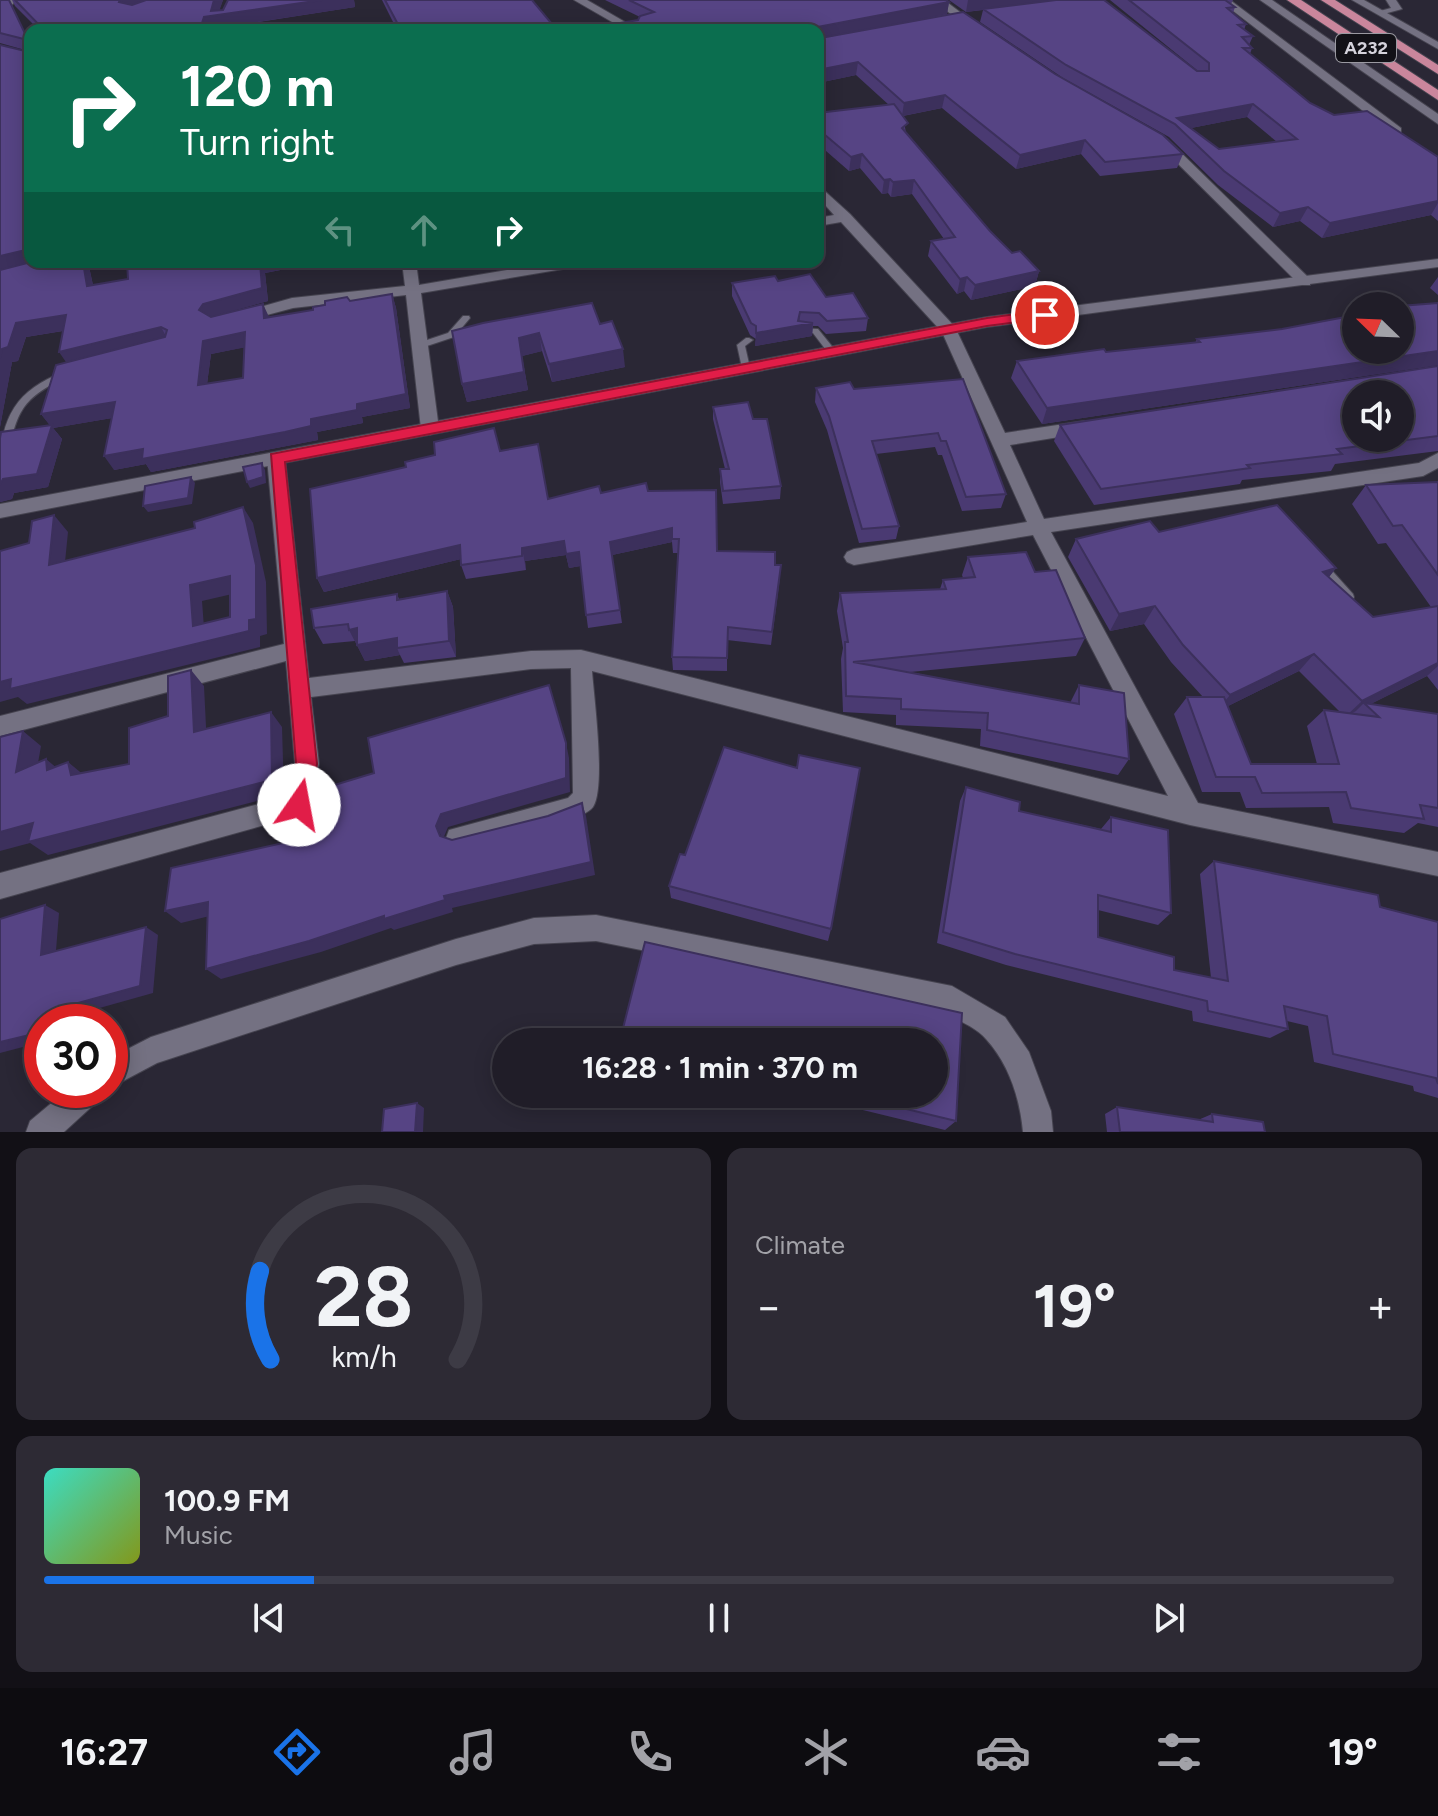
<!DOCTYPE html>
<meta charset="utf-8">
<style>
:root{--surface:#201d28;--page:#2d2a34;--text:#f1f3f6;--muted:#a2a2a8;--line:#3d3b45;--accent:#1a73e8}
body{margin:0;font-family:Figtree,sans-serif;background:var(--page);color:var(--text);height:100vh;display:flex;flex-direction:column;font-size:30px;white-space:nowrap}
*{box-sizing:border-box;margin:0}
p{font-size:26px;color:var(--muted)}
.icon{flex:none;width:44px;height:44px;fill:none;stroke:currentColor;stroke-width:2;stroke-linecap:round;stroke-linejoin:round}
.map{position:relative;height:1132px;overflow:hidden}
.details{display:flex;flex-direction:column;gap:16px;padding:16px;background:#121016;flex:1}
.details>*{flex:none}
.banner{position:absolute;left:24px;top:24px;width:800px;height:244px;border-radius:16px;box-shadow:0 4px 20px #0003,0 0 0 2px var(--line);background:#0b6e4f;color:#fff;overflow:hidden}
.needle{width:52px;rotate:293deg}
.tools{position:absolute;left:1342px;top:292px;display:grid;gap:16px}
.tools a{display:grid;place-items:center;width:72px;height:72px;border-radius:50%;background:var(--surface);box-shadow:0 4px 20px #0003,0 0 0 2px var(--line);font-size:40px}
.speed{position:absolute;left:24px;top:1004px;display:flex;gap:16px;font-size:40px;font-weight:700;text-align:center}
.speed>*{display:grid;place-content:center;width:104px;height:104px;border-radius:50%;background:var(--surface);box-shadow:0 4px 20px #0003,0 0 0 2px var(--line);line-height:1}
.speed .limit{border:12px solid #d22;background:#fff;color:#111}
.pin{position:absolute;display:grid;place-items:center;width:68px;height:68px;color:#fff;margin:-34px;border:4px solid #fff;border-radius:50%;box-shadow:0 2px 8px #0007}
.me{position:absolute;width:88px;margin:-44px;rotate:12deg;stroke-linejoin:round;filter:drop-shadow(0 0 6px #0008)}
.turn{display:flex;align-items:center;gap:28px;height:168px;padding:0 24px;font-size:36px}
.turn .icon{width:104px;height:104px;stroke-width:2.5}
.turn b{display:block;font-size:56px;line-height:68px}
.lanes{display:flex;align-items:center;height:76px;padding:0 24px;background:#0003;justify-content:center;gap:40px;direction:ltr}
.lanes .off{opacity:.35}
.big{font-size:60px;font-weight:700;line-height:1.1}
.details .card{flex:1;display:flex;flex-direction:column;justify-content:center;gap:12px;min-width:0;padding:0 28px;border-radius:16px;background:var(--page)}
.details .dial{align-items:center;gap:0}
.dial svg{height:208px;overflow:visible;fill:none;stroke:var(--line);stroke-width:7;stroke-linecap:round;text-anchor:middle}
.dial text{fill:var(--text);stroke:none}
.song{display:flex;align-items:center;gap:24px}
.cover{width:96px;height:96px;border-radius:12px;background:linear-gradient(135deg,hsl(170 70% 55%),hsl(70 70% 35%))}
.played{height:8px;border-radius:4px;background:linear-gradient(90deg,var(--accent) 20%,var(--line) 20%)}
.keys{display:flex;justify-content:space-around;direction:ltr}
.heat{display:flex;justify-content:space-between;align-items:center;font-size:44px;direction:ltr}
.details .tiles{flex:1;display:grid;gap:16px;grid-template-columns:1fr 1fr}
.card:last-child{grid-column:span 2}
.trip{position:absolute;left:492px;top:1028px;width:456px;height:80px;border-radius:40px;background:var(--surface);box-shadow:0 4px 20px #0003,0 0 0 2px var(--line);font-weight:700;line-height:80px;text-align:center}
.dock{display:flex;height:128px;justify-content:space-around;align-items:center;background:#0d0c10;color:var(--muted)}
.dock .icon{width:56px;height:56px}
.dock .current{color:var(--accent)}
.dock b{font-size:36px;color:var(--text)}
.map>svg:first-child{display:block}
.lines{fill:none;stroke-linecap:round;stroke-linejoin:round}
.service-casing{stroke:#45434f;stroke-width:2}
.minor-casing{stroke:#45434f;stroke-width:2}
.tertiary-casing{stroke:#45434f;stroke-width:2}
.secondary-casing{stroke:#45434f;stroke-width:2}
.trunk-casing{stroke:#45434f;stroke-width:2}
.service{fill:#747182;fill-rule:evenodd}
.minor{fill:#747182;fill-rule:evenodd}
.tertiary{fill:#747182;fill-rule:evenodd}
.secondary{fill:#747182;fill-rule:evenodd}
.trunk{fill:#ca869c;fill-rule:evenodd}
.wall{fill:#4a3a72;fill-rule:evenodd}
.shaded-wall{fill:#3c305c}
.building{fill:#564484;stroke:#3c305c;stroke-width:2;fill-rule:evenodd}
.route{fill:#e11d48;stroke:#92132f;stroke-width:2}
.labels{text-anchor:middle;stroke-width:8;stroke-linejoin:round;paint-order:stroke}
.shield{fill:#121117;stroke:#9a99a1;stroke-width:2}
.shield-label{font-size:18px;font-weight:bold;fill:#d5d3dc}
</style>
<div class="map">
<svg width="1438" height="1132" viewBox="0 0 1438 1132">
<rect width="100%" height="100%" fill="#2a2735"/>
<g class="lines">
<!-- service casing -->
<g class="service-casing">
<path id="service" d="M463,316H469L470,318L454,337L421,348L417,345L418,343L448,333Z
M799,328L818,329L835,350V354H829L813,333L799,332Z
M746,338H749L753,340L745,346L750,368L746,371L742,368L737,345Z
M64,372L68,375L67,377C17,400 18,414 5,464L0,467C0,418 17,389 64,372Z
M1322,563L1326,564L1353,594L1354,597L1353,600H1345L1318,570L1317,567L1318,564Z"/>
</g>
<!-- minor casing -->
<g class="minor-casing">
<path id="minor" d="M6,0H17L0,16V7Z
M574,0H587L639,30H626Z
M932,0H944L980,27L971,29Z
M1219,0H1230L1401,128V134H1393Z
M1386,0H1396L1402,9L1380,15V11L1391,8Z
M1159,139H1167L1310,279V285H1300L1159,145Z
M818,185L850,214L955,327L1005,433L1084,421L1090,423L1093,427L1090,431L1084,433L1010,445L1044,519L1419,463L1438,453V468L1423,476L1051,532L1198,803L1438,852V876L1190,825L592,671C594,698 606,787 593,807C581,824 483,843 458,850L449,846L446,838L449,830L568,798L573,793L571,668L531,669L311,697L319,764L308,813L0,899V873L289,796L295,764L286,661L0,736V716L284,644L267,458L276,452L285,458L309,678L531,651L581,650L1168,796L1033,535L854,565L847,562L844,557L847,552L854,549L1027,522L942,332L841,222L818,226V218L834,215L818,197Z
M402,262H416L419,285L555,262H588L581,266L421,293L439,429L430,435L421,429L406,295L293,308L241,322L233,317L235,314L292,298L405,286Z
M596,915L952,986L1005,1017L1029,1052L1051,1111L1053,1132H1023C1020,1099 1009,1064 986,1039C975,1026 952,1018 938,1009L596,941L534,944L456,965L157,1063L110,1088V1058L151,1037L456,939L534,918Z
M67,1090H104L99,1100L64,1132H26L30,1121Z"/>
</g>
<!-- tertiary casing -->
<g class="tertiary-casing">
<path id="tertiary" d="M1438,259V267L987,327L0,518V504L987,317Z"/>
</g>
<!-- secondary casing -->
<g class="secondary-casing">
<path id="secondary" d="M1260,0H1272L1438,114V124Z
M1352,0H1364L1438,42V49Z"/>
</g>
<!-- trunk casing -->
<g class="trunk-casing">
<path id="trunk" d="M1287,0H1301L1438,90V100Z
M1321,0H1335L1438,65V74Z"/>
</g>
<!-- service -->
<use href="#service" class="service"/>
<!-- minor -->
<use href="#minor" class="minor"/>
<!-- tertiary -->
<use href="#tertiary" class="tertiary"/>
<!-- secondary -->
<use href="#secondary" class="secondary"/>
<!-- trunk -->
<use href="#trunk" class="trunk"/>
</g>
<!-- wall -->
<path class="wall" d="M0,0L30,42V262H88L93,285L306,265L265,273L268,301L210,317H269L313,310L350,301L392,294L396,308L410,408L362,417L363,423L317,432L318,440L151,472L146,464L114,470L112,418L53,428L62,439L48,487L14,493L12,499L0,502L50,425L41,414L67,363L63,331L26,337L18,361L12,362L0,427V45L25,51V50L0,43ZM245,347L243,378L207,384L211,354Z
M12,0H223L219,10H223L228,0H354L355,7L208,30H39L15,6Z
M382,0H532L557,30H397Z
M605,0H946L949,2L947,14L1055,74L1183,154L1177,168L1100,176L1081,154L1016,169L942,108L903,116L906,133L990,231L1012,253L1039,271L1035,286L971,300L964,291L957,294L928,256L931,241L944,239L912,194L891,197L888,193L882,194L860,168L849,171L818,144V113L889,105L856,75L818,83V30H602V26L638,20L640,17Z
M949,0H1055L1197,71H1198L1110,0H1233L1231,4L1235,7L1233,13L1246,24L1244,30L1253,36L1249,45L1252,48L1250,54L1310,103L1334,115L1438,157V221L1431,215L1322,238L1300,221L1273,227L1218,185L1169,137L1063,78L980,22L983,10L966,12ZM1247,117L1277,142L1219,149L1191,128Z
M1438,277V295L1430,288Z
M778,281L826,297L868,318L866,331L826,334L818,326H813L812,336L755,346L756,339L750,335L732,296V283Z
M1438,303V365L1042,424L1011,378L1017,361L1195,343L1197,339L1282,329Z
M600,324L625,367L552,382L542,351L522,356L528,390L467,402L462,384L452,331Z
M1438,366V451L1335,464L1331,471L1242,480L1240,484L1094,505L1054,441L1060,425Z
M963,379L1006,494L1001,508L962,511L942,455H938L935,447L876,454L899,526L896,539L859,543L827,430L815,402L816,388L854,389Z
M713,407L753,419L781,486L780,499L723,504L720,482V469H725L713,419Z
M500,451L548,499L601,493L648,491L717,551L775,565L780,578L771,645L727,640V671L673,670L672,657L678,553H673L672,542L612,555L622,623L588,628L580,566L569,568L566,555L525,561L526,570L466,579L461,565V559L324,592L317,578Z
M1438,482V690L1427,676L1370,704L1438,714V827L1418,823L1404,833L1333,823L1329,807L1246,808L1240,792H1202L1174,714L1187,697H1203L1171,662L1144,624L1110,631L1068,557L1076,539L1159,532L1336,568L1329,577L1373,617L1431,607L1386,543L1378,544L1352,504L1366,485ZM1299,671L1340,712L1324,710L1307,726L1317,764H1251L1228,706Z
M968,557L1035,572L1085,638L1076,656L910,672L1070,703L1079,685L1129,759L1118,775L980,746L981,729L896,725V715L843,712L841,659L843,648L837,611L840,593L940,589L943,580L963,578L962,575Z
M447,591L453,607L456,657L404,663L400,655L365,661L355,641L323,644L314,628L397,594L399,599Z
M966,787L1019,811L1101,829L1111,817L1171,913L1158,925L1098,910V937L1174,970L1211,978L1200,874L1214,861L1438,922V1098L1414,1091L1413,1086L1314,1062L1308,1026L1287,1021L1288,1029L1270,1038L1193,1021L1192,1011L1006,965L937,943L960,801Z
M669,886L831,929L828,941L671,898Z
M645,942L962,1013L956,1121L945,1130L797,1094H934V1042H621L620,1040Z
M1117,1107L1198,1120L1212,1114L1265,1132H1107L1105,1114Z"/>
<!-- shaded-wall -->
<path class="shaded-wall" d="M120,0H150L126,9L119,2Z
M214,0H223L218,15L322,0H354L355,7L205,30L202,23L204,17L211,11Z
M968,0H1055L966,12Z
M949,2L947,14L818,40V30H816L817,27Z
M858,62L856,75L818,83V70Z
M945,95L942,108L902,116L904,103Z
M1253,104L1247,117L1181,130L1177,118Z
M1085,140L1081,154L1016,169L1020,155Z
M862,154L860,168L849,171L851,157Z
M890,179L888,193L882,194L884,180Z
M914,180L912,194L891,197L893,182Z
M1438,201V203L1431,215L1322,238L1330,223Z
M1308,207L1300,221L1273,227L1280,213Z
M30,249V262L0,272V256Z
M83,262H88L96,300L87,286Z
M260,262H307L306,265L265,273L268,301L210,317L199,310L203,304Z
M682,262H704V263L682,267Z
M1039,271L1035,286L971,300L975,285Z
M967,277L964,291L957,294L960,279Z
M392,294L396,308L410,408L362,417L363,423L317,432L318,440L151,472L146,464L114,470L104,456L311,419L357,404Z
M263,304L269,317L264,318Z
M800,312L799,326L813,323L812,336L755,346L756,333Z
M66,315L74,329L26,337L18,361L12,362L0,427V358L2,349L16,323Z
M161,327L168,340L68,365L59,352Z
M245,332L252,346L211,354L205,399L198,385L203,341Z
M539,333L542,351L522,356L528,390L467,402L462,384L519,338Z
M623,349L625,367L552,382L549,364Z
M1438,351V365L1042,424L1047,408Z
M115,402L124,416L53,428L62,439L48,487L14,493L12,499L0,502V485L3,479L51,427L41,414Z
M262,463L265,470L266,483L250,488L247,482Z
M191,477L195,483L192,504L148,512L143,506Z
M243,507L253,523L266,582L267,634L260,636V647L27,704L18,697L0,702V682L249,631Z
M54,515L68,532L63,582L49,565Z
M672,528V542L612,555L610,542Z
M564,541L579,552L581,566L569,568L566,555L525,561L526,570L522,548Z
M460,545L465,558L324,592L317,578Z
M1336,568L1322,586L1323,572Z
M230,576L241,592L202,601L205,641L193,626L190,585Z
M447,591L453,607L456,657L449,641Z
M1155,606L1144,624L1110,631L1119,614Z
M357,628L397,638V648L400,655L365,661L349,630Z
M1314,654L1299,671L1216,712L1230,695Z
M1438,663V666L1427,676L1367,706L1364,703L1356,711L1345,717L1362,701Z
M191,670L204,686L207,747L194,732Z
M271,712L282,727L284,794L48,855L30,843L0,851V832Z
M23,731L41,746L34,786L16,772Z
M566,743L569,758L570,792L448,827L443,839L448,849L436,826L441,814Z
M46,759L64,774L47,770Z
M68,762L85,776L71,775Z
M582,803L586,816L595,875L452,908L453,912L394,930L391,928L321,952L221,979L206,969L444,896Z
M208,902L222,913L181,923L165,911Z
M45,905L59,913L55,963L41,955Z
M146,927L158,935L153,993L71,1016L70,1022H54L56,1009Z
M42,1032V1042L0,1053V1042Z
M417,1103L424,1108L423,1132H415Z"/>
<!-- building -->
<path class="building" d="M1,0H9L30,44V249L0,256V45L25,51L24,39L0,33V1Z
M15,0H120L119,2L132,5L146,0H214L211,11L223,10L228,0H322L204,17L202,23L132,28L135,30H44Z
M385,0H532L557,30H401Z
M629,0H946L949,2L817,27V30H608L602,26L638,20L640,16L654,12Z
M1056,0H1104L1197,71H1209V63L1129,0H1225L1235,7L1227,8L1246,24L1238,25L1253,36L1242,37L1252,48H1243L1310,103L1334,115L1367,111L1438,157V201L1330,223L1308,207L1280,213L1224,171L1175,124L1066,65L983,9ZM1253,104L1297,139L1219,149L1177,118Z
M963,12L1055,74L1163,135L1183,154L1105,162L1085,140L1020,155L945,95L904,103L858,62L818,70V32L820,38Z
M894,104L908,123L902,128L990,231L1012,253L1020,251L1039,271L975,285L967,277L960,279L931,241L955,237L914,180L893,182L890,179L884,180L862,154L851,157L818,129V113Z
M31,262H83L87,286L128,279L127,262H260L262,288L203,304L199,310L211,317L263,304L264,318L313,310V307L325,305V301L347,297L350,301L392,294L406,394L357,404V410L311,419V426L285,432L142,459L143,449L104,456L115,402L41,414L56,365L165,337L167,330L161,327L59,352L66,315L16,323L8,347L2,349L0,358V270ZM245,332L243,378L198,385L203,341Z
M810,274L826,297L853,293L868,318L827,321L819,313L800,312L798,321L813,323L756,333V326L751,323L732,283L775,276L778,281Z
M592,303L600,324L612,321L623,349L549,364L539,333L519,338L524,372L462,384L452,331L483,323Z
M1438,303V351L1047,408L1017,361L1104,349L1106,352L1200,342L1197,339L1282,329L1356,315V350H1400V306Z
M1438,366V436L1337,449L1342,454L1247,465L1250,468L1101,489L1060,425ZM1356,394H1400V438H1356Z
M963,379L1006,494L966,497L946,441H941L938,433L872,441L899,526L862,529L829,416L816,388L850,382L854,389Z
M748,402L753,419H767L781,486L723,491L720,469H729L713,407Z
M52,425L37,474L3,479L0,485V438L1,432Z
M494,428L500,451L538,444L548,499L599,486L601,493L646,483L648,491L716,490L717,551L775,552V565H781L772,632L728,627L727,658L672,657L679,539H672V528L610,542L620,610L586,615L579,552L566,554L564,541L522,548V556L461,565L460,545L317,578L310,489L406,467L405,462L435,455L434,442Z
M262,463L263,477L247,482L243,467Z
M191,477L188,498L143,506L145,486Z
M1438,482V575L1402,525L1393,526L1366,485Z
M1277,505L1336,568L1323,572L1373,617L1438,606V663L1362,701L1314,654L1230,695L1183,645L1155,606L1119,614L1076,539L1150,521L1159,532Z
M243,507L256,565V619L249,620V631L10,689L11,679L0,682V551L29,543L32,521L54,515L49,565L195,528L194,522ZM230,576V617L193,626L190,585Z
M1026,552L1035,572L1056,570L1085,638L853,662L1079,704V685L1124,693L1129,759L987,730L988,713L901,709V699L846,696L845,642H848L840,593L946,589L943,580L975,577L968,557Z
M447,591L449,641L397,648V638L357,645V628L349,630L348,624L314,628L311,609L397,594V600Z
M191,670L194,732L271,712L272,780L28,842L33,823L0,832V737L23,731L16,772L46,759L47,770L68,762L71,775L129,764V728L168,716V676Z
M549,685L566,743V778L441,814L436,826L440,836L452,840L548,816L582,803L591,862L444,896L445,900L384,919V916L309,941L206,969L208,902L165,911L171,868L323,834L318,790L374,773L368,738Z
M1187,697H1224L1251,764H1339L1324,710L1379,717L1364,703L1438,714V808L1420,805L1424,819L1351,808L1346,792L1262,793L1255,777H1216Z
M724,747L797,768L799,755L860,768L831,929L669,886L680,854L685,855Z
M966,787L1020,802L1019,811L1111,832V817L1168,830L1171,913L1098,895V937L1174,957V970L1228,981L1214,861L1378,895L1380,907L1438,922V1084L1436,1078L1333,1054L1327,1016L1284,1006L1288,1029L1208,1011L1207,1001L1015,954L943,932Z
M45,905L41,955L146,927L140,986L56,1009L54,1022H42V1032L0,1042V919Z
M645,942L962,1013L956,1121L844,1094H934V1042H627L620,1040Z
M417,1103L415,1132H382L384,1109Z
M1117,1107L1213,1122L1212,1114L1263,1122L1265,1132H1120Z"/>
<!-- route -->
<path class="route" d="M1045,310L1050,312V318L987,326L285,462L317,764L307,813L299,816L291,813L288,805L296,764L271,454L987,318Z"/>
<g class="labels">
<!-- shield labels -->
<rect class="shield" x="1336" y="34" width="60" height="28" rx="6"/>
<g class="shield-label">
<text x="1366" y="54">A232</text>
</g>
</g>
</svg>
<div class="tools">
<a><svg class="needle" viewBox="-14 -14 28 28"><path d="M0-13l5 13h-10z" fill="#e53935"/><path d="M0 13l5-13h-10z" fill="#a2a2a8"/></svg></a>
<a><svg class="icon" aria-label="sound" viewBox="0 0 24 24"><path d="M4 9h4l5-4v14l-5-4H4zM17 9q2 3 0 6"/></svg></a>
</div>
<div class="speed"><div class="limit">30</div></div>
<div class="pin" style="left:1045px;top:315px;background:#d93025"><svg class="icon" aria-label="arrive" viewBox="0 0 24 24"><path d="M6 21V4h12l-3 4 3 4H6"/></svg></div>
<svg class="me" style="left:299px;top:805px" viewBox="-20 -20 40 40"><circle r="19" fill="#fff"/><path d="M0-13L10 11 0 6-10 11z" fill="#e11d48"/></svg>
<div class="trip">16:28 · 1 min · 370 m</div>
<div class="banner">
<div class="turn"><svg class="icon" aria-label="right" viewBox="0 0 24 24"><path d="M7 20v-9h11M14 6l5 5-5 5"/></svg><div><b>120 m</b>Turn right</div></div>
<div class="lanes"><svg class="icon off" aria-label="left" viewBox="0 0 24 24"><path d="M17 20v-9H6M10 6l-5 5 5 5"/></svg><svg class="icon off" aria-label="ahead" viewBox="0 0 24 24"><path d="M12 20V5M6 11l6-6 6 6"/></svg><svg class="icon" aria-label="right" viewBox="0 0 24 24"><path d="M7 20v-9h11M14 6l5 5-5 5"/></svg></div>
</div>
</div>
<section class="details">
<div class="tiles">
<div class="card dial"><svg viewBox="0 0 100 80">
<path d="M14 69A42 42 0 1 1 86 69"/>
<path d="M14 69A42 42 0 0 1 10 35" stroke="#1a73e8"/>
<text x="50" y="56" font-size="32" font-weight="700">28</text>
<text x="50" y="72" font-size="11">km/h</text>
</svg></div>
<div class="card"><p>Climate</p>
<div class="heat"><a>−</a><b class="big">19°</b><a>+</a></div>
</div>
<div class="card">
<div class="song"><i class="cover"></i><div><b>100.9 FM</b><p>Music</p></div></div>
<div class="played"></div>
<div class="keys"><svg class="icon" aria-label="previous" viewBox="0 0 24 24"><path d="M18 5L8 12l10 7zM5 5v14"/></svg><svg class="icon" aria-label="pause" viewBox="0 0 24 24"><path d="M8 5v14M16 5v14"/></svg><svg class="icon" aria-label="next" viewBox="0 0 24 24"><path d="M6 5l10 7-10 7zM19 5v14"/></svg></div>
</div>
</div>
</section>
<nav class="dock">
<b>16:27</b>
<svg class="icon current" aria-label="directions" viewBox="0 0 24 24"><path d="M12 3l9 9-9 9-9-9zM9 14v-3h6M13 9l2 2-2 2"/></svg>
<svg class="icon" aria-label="music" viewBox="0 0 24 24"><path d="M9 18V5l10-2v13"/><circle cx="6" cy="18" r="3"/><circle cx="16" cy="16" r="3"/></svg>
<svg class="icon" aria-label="phone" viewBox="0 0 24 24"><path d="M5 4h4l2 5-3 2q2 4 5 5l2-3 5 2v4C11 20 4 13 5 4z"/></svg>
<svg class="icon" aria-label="climate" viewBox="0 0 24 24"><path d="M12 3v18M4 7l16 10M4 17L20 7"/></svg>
<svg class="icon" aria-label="car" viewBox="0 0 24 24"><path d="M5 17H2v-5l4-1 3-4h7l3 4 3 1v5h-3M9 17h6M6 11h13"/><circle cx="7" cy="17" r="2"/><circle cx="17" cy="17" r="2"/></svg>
<svg class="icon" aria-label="filters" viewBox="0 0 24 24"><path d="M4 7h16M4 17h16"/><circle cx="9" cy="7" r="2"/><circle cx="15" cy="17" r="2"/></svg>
<b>19°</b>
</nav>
